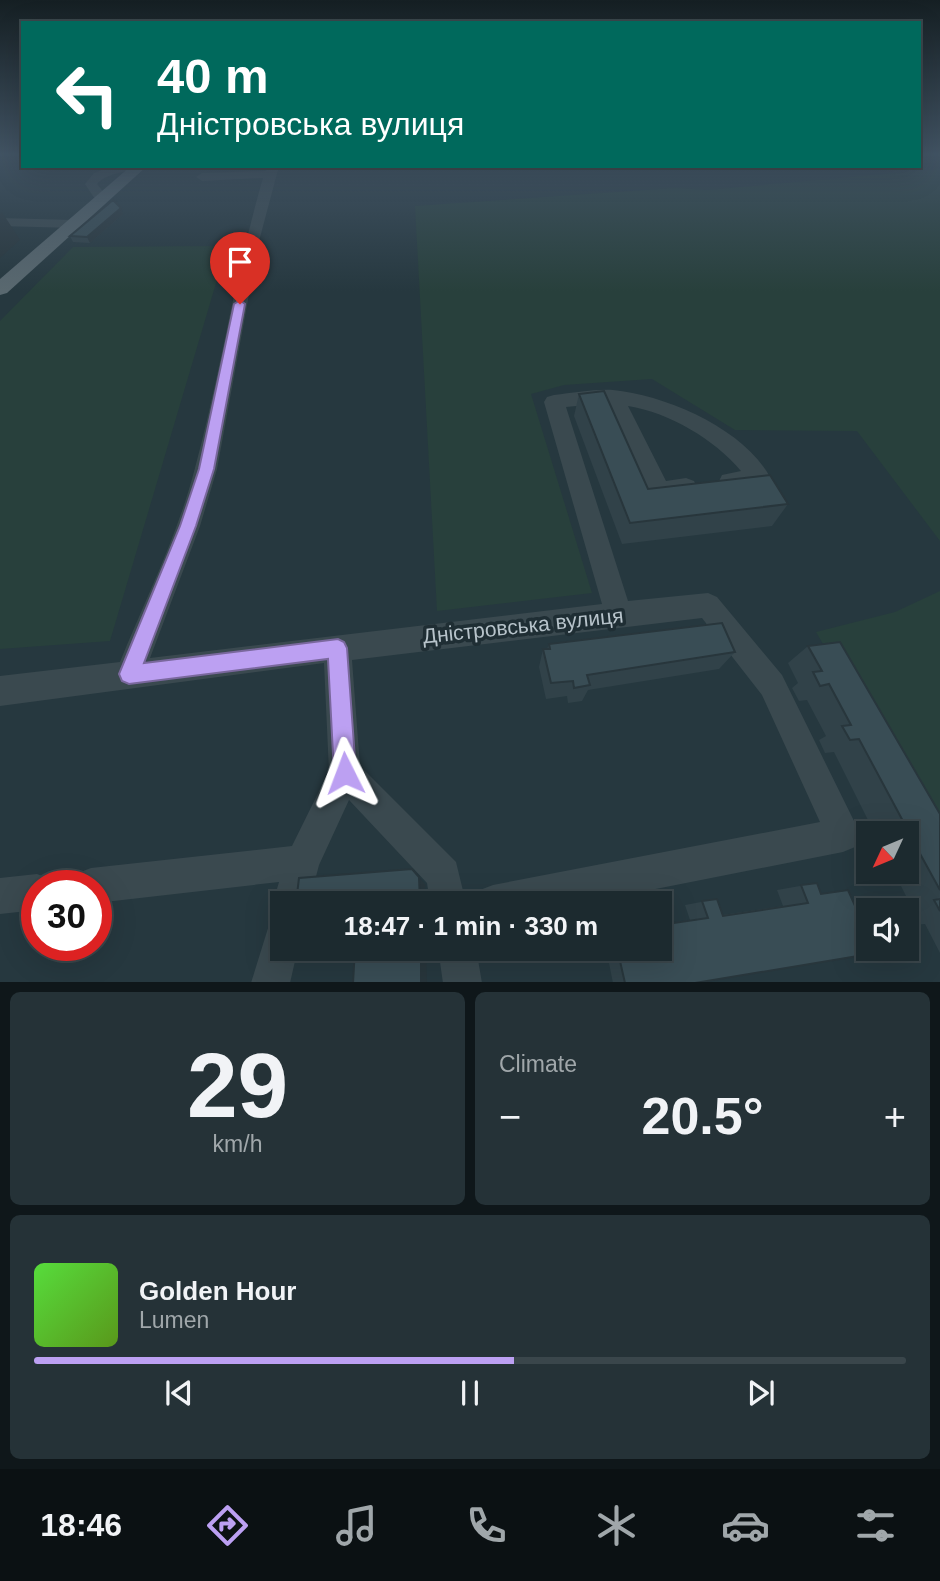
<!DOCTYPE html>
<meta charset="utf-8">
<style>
:root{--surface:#1c2a2f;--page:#253237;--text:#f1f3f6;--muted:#a0a7aa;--line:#3a464b;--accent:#bca0f2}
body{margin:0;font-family:Arial,sans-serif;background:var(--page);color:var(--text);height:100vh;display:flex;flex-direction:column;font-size:26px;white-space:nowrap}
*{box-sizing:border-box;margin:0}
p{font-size:23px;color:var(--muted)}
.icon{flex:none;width:38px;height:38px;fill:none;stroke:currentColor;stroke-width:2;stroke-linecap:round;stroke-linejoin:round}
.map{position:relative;height:982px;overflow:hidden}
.panel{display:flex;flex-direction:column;gap:10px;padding:10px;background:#0f171a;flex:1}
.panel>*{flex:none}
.banner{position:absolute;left:21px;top:21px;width:900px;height:147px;border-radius:0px;box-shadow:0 7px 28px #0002,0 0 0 2px var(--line);background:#00695c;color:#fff;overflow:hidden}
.needle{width:46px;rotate:226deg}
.fabs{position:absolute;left:856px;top:821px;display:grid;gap:14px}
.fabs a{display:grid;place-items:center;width:63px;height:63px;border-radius:0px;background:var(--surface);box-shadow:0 7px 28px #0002,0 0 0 2px var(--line);font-size:35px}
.speed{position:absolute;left:21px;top:870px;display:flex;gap:14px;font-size:35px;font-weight:700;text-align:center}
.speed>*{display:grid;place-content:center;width:91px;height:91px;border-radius:50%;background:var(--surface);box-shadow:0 7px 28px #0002,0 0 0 2px var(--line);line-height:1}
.speed .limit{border:10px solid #d22;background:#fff;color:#111}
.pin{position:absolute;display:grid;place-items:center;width:60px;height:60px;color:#fff;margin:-72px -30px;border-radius:50% 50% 50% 0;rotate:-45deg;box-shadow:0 0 7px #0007}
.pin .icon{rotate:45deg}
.me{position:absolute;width:77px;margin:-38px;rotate:357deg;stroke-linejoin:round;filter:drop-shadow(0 0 5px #0008)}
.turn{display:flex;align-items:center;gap:24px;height:147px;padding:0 21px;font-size:32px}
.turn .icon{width:91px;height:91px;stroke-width:2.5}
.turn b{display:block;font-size:49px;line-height:60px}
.big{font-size:52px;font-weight:700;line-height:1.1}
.panel .tile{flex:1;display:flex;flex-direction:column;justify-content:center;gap:10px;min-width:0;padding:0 24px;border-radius:10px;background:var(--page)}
.panel .dial{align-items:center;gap:0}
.dial b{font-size:91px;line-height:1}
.song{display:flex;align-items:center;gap:21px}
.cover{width:84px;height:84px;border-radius:10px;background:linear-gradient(135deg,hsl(110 70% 55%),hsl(90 70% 35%))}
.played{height:7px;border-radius:4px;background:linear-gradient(90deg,var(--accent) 55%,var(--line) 55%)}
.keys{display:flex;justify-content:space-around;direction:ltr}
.heat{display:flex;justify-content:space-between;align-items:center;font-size:38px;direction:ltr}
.panel .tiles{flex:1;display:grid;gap:10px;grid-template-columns:1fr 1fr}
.tile:last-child{grid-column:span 2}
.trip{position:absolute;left:270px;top:891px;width:402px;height:70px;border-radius:0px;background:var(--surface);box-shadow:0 7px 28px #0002,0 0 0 2px var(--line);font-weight:700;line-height:70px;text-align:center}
.menu{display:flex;height:112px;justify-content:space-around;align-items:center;background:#0b1113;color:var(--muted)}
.menu .icon{width:49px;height:49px}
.menu .on{color:var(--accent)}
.menu b{font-size:32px;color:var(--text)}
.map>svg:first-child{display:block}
.green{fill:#28403c}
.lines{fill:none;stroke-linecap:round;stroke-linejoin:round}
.minor{fill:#3a494f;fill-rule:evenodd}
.major{fill:#59686f;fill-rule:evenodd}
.wall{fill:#314249}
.shaded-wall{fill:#28363c}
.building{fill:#394d55;stroke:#28363c;stroke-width:2}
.route{fill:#bca0f2;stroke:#7a689d;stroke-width:2}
.labels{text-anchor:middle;stroke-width:7;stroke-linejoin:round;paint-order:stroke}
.street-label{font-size:21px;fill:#b7c3ca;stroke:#1f2e34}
</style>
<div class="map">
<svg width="940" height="983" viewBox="0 0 940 983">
<rect width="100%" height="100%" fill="#26383f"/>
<!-- green -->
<path class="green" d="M940,169V541L857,431L735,430L652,379L564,385L531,394L592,593L437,611L415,206L675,188L708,190Z
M227,246L110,641L0,649V321L73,247Z
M940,591V845L816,632L895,612Z"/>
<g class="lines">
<!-- minor -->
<path class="minor" d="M113,166H139C126,174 109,171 97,184L109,199L102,203L97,202L85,184L94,173Z
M267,166H279L258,245L217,469L200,526L150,658L602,604L544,402L547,397L554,395C573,393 594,389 613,390C666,395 744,429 770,477L767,483C753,487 736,491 722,487L719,481L722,475L741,471C714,439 670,413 628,406L666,481L686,478L694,481L697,487L694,493C681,497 665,501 652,497L607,403L566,407L628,601L708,593L717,597L782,675L855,823L860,835L855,847L843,852L585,903H475L480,890L493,885L820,822L762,695L702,618L352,660L360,766L456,862L466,903H430L427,883L349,800L319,865L309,903H282V917L278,916L273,903L279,882L96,903V886H73L78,873L91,868L292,846L329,771L324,663L0,706V676L120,662C146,598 178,535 195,468C221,372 235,274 263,178L202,181L196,177L202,173L266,171Z
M0,218L74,220L81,224L74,228L0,226Z
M37,874L50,879L52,886H37V910L0,914V878Z
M282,919V948H298L290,983H251L269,925Z
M438,948H476L482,983H443Z"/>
<!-- major -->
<path class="major" d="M131,166H147L7,293L0,295V279Z"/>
</g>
<!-- wall -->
<path class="wall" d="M123,214L90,243L73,242L70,236Z
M579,394L648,489L788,504L772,526L622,544L574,416Z
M549,644L735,652L719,669L588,690L582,701L568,703L567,696L546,699L539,667L543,649H547Z
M808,646L940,814V953L925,924L910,925L906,917V910H903L900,903L909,902L894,872H906V833H868V840L864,833L873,830L834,752L825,753L819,740L826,736L807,700L799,701L792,688L798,683L788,663Z
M817,883L821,894L695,983H613L606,948H660V924L690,920L685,905L717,899L722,915L783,906L777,890Z"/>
<!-- shaded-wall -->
<path class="shaded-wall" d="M121,208L123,214L90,243L87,237Z
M2,212L20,240L0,258V214Z
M419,877L425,884L426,903H420Z
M421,948H426L427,983H421Z"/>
<!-- building -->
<path class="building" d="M113,200L121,208L87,237L70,236Z
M604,391L648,489L770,475L788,504L630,523L579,394Z
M722,623L735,652L587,675L590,685L574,688L573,681L551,683L543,649H550L549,644Z
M840,642L940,814V890L913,841L906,843V833H899L894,824L904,823L859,739L850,740L842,726L851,725L829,684L820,686L813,672L822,671L808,646Z
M412,869L419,877L420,903H296L299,878Z
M817,883L821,894L848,890L868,935V948H874L876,953L695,983H625L617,948H660V925L708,918L702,901L717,899L723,916L808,903L801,885Z
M940,899V911L934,900Z
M355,948H421V983H353Z"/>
<!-- sky -->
<linearGradient id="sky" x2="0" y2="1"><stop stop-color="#151f23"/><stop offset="0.53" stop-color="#415363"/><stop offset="1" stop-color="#415363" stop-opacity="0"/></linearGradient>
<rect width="940" height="291" fill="url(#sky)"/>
<!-- route -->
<path class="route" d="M240,300L245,304L214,469L196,526L144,663L338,639L344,642L347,648L356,773L353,781L345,784L337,781L334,773L328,659L129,684L122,681L119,674L180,526L199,469L234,304Z"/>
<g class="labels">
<!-- street labels -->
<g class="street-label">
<text transform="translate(523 626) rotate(-6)" y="7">Дністровська вулиця</text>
</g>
</g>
</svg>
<div class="fabs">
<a><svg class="needle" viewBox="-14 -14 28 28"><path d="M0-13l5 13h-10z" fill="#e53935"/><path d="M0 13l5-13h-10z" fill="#a0a7aa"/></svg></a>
<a><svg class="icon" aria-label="sound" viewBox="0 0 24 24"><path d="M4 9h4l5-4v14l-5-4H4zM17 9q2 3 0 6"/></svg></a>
</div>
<div class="speed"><div class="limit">30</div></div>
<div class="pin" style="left:240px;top:304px;background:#d93025"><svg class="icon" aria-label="arrive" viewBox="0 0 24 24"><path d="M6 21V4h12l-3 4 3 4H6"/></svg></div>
<svg class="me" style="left:345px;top:773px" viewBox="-20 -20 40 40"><path d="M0-17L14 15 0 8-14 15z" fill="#bca0f2" stroke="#fff" stroke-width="4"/></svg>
<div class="trip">18:47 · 1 min · 330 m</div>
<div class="banner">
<div class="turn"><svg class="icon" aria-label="left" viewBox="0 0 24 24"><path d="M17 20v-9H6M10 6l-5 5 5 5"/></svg><div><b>40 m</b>Дністровська вулиця</div></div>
</div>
</div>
<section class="panel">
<div class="tiles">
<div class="tile dial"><b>29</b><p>km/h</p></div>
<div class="tile"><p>Climate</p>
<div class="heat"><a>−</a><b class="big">20.5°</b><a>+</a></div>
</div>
<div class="tile">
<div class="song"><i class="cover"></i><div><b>Golden Hour</b><p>Lumen</p></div></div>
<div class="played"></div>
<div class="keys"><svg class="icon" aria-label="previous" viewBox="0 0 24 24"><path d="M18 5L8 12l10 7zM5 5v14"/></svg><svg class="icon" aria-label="pause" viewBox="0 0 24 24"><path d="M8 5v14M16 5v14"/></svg><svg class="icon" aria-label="next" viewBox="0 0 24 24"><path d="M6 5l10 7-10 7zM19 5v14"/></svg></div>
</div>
</div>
</section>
<nav class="menu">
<b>18:46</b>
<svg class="icon on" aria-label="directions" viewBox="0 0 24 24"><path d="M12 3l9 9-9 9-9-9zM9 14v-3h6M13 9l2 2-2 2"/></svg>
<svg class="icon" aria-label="music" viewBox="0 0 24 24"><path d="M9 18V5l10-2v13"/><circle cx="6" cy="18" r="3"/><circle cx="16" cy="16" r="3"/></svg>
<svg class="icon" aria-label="phone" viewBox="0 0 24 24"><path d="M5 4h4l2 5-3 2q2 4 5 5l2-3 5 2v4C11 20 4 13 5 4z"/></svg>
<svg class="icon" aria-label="climate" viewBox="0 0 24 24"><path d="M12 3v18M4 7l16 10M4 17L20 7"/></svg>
<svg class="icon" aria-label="car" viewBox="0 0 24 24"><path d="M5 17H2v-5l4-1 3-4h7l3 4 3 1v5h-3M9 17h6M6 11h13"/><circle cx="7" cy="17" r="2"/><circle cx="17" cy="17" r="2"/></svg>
<svg class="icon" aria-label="filters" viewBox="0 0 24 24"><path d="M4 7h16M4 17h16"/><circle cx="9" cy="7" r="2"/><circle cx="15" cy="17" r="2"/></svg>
</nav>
